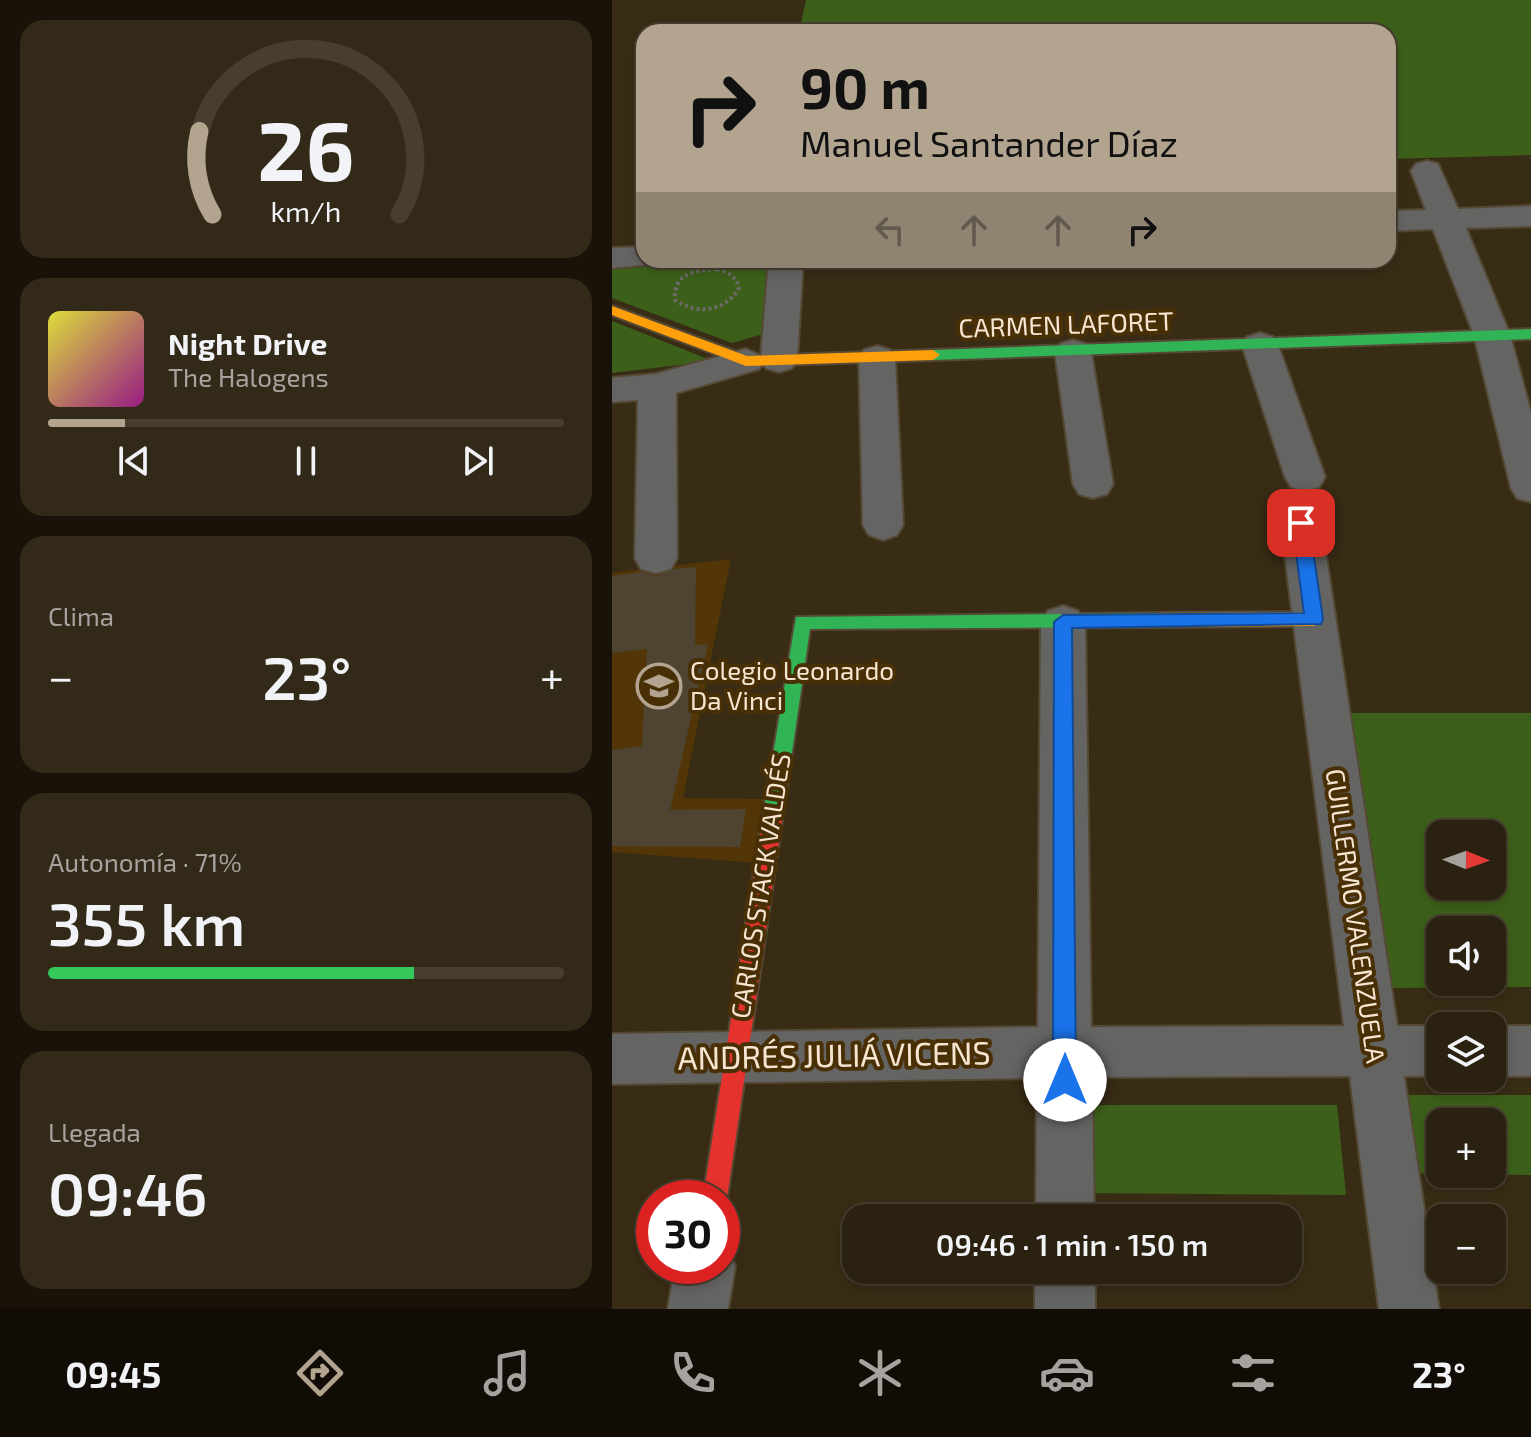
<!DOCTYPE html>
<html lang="es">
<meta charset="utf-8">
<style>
:root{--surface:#2b2110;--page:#332919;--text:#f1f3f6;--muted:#a6a39f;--line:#473e30;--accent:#b3a48f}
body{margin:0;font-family:"Exo 2",sans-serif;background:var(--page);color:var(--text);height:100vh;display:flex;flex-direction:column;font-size:30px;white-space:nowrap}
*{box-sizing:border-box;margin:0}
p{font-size:26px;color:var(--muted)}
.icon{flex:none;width:44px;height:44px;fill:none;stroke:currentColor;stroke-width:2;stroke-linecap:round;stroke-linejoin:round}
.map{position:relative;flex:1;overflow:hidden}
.panel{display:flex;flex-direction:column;gap:20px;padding:20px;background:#181209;width:612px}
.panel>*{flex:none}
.banner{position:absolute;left:24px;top:24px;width:760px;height:244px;border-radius:24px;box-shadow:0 4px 12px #0003,0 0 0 2px var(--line);background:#b3a48f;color:#111;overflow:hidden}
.needle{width:52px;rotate:91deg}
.tools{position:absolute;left:814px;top:820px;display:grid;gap:16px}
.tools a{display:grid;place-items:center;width:80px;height:80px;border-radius:16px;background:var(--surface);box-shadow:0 4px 12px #0003,0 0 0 2px var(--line);font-size:40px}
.speed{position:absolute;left:24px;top:1180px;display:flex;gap:16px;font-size:40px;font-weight:700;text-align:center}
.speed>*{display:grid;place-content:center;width:104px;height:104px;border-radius:50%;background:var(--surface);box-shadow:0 4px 12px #0003,0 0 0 2px var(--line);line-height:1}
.speed .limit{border:12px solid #d22;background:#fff;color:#111}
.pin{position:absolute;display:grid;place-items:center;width:68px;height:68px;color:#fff;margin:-34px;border-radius:16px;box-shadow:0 4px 12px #0006}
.me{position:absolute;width:88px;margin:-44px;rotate:0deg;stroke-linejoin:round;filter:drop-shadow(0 0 6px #0008)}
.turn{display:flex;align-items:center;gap:28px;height:168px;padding:0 32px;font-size:36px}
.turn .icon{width:104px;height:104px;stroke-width:2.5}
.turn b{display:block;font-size:56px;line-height:68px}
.lanes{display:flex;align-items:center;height:76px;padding:0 32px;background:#0003;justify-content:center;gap:40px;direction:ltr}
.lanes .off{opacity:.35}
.big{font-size:60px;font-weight:600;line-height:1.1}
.panel .tile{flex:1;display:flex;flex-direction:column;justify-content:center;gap:12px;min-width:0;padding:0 28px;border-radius:24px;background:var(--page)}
.panel .dial{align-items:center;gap:0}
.dial svg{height:208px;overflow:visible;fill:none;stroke:var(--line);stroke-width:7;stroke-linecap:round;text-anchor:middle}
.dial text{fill:var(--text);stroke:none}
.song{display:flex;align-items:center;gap:24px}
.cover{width:96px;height:96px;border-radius:12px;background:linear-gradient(135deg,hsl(60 70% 55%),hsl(310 70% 35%))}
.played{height:8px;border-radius:4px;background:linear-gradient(90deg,var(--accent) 15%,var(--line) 15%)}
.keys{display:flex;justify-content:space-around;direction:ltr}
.heat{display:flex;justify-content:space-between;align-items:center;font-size:44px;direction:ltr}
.charge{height:12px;border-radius:6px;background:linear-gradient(90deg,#34c759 71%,var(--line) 0)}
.trip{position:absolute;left:230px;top:1204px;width:460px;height:80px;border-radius:24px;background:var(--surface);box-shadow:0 4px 12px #0003,0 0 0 2px var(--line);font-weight:600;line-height:80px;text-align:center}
.tabs{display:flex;height:128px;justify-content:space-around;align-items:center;background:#110d06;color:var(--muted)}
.tabs .icon{width:56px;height:56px}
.tabs .on{color:var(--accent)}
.tabs b{font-size:36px;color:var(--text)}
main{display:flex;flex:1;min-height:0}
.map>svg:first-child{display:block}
.built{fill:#523607}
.green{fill:#3c6019;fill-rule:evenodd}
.building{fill:#4e4431}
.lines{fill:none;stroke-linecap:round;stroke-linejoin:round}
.street-casing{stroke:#554936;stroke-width:4}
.fast-casing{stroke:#554936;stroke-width:4}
.slow-casing{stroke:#554936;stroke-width:4}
.jam-casing{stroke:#554936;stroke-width:4}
.path{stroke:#6c6a66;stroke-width:4;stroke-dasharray:3 3;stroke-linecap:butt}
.street{fill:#646462;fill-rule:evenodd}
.fast{fill:#30b455;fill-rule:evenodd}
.slow{fill:#ff9f0a;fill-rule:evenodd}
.jam{fill:#e5322d;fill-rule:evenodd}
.route{fill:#1a73e8;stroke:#114b97;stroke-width:2}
.labels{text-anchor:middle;stroke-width:8;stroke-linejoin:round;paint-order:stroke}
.street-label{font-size:26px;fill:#f5e5d1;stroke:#482f06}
.poi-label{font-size:26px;fill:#f5e5d1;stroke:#482f06;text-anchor:start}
.near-street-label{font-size:32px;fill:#f5e5d1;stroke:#482f06}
</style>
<main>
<section class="panel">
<div class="tile dial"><svg viewBox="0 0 100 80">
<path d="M14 69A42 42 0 1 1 86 69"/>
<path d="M14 69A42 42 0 0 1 9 37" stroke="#b3a48f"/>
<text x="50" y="56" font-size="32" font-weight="700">26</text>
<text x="50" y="72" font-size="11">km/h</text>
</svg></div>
<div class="tile">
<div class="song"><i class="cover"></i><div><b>Night Drive</b><p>The Halogens</p></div></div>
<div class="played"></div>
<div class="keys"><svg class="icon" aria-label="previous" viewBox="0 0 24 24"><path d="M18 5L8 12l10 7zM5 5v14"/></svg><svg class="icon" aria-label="pause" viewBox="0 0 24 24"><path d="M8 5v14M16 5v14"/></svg><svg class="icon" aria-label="next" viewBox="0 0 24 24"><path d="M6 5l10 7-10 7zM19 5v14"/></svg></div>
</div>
<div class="tile"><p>Clima</p>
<div class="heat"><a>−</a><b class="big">23°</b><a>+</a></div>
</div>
<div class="tile"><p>Autonomía · 71%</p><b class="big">355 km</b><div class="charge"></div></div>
<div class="tile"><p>Llegada</p><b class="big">09:46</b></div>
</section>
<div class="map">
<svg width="919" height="1309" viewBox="0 0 919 1309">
<rect width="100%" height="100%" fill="#392c15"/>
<!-- built -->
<path class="built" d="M119,559L71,798L155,799L147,863L0,852V573Z"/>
<!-- green -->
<path class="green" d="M194,0H919V155L776,159V32H187Z
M80,260H158L155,333L120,343L0,298V263Z
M0,321L101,361L0,373Z
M731,713H919V987L773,988ZM828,834H880V886H828ZM828,930H880V982H828Z
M784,1095H919V1175L851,1174H880V1122H828V1174L794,1173Z
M468,1105H725L734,1195L469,1193Z"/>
<!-- building -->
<path class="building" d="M84,567L83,645L96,644L58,810L134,809L128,847L0,846V750L30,746L35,649L0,653V576L30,572L45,576L62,569Z"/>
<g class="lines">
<!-- street casing -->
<g class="street-casing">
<path id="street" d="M815,161L826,164L846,209L919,206V226L854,228L898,335L919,413V502L905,498L899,488L862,335L821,229L776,231V211L814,210L799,171L804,164Z
M32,247V260H47L44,264L0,268V248Z
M157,260H191L185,360L180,368L167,372L154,368L151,363L147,369L64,393L65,558L59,569L44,573L29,569L23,558L26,400L0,402V378L44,374L134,349L149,356Z
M648,333L661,337L666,345L713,477L707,487L693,491L679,487L673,477L630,345L635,337Z
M461,340L474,344L479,352L501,484L495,494L481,498L467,494L461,484L443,352L448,344Z
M265,346L278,350L283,358L291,525L285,535L271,540L257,535L251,525L247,358L252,350Z
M689,509L703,513L709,523L785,1026H828V1076H792L827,1309H767L738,1076L480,1077L482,1218H424L425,1078L0,1084V1034L426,1027L429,622L436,611L451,606L466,611L473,622L479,1027L732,1026L669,523L675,513Z
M880,1026H919V1076H880Z
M110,1244L114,1245L123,1266L116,1309H56L63,1266H110Z
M423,1270H483V1309H423Z"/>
</g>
<!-- fast casing -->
<g class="fast-casing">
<path id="fast" d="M919,329V339L321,360L314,355L321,350Z
M545,613L554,620L545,627L198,629L170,821L167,827L160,829L153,827L150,821L184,617Z"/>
</g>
<!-- slow casing -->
<g class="slow-casing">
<path id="slow" d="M0,306L135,356L321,350L328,355L321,360L134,366L0,315Z
M702,612L711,619L702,626L545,627L536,620L545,613Z"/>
</g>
<!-- jam casing -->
<g class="jam-casing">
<path id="jam" d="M160,813L167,815L170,821L115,1198L110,1207V1198H91L150,821L153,815Z"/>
</g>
<!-- path -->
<path class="path" d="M105,269C116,272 124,276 127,288C113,312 85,315 63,300C61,272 83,271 105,269Z"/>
<!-- street -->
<use href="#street" class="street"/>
<!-- fast -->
<use href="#fast" class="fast"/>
<!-- slow -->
<use href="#slow" class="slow"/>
<!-- jam -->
<use href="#jam" class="jam"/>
</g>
<!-- route -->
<path class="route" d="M689,517L697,523L711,619L709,624L460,628L464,1080L461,1087L453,1090L445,1087L441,1080L442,622L451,615L692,613L680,523Z"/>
<!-- icons -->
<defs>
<g id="school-ring" transform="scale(2.3)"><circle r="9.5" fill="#482f06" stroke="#b3a48f" stroke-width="1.5"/><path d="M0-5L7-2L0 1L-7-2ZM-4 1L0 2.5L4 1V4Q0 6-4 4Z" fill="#b3a48f"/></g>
</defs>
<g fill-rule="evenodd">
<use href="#school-ring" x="47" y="686"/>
</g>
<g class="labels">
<!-- street labels -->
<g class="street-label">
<text transform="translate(454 325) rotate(-2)" y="9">CARMEN LAFORET</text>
<text transform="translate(149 886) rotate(-81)" y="9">CARLOS STACK VALDÉS</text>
<text transform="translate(743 916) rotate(82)" y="9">GUILLERMO VALENZUELA</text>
</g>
<!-- poi labels -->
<g class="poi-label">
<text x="78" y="680">Colegio Leonardo<tspan x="78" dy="30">Da Vinci</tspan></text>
</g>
<!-- near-street labels -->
<g class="near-street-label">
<text transform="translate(222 1056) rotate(-1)" y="11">ANDRÉS JULIÁ VICENS</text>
</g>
</g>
</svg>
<div class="tools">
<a><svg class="needle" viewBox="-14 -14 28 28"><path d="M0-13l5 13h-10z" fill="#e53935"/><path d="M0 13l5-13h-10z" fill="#a6a39f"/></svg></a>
<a><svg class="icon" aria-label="sound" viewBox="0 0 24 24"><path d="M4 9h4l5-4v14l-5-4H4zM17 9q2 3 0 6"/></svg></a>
<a><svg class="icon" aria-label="layers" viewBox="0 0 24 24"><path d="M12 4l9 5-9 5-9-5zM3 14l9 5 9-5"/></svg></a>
<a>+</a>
<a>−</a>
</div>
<div class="speed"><div class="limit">30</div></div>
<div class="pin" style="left:689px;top:523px;background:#d93025"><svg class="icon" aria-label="arrive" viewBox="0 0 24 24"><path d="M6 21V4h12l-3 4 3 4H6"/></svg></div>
<svg class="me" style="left:453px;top:1080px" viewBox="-20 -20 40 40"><circle r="19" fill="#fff"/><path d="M0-13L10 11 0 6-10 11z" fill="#1a73e8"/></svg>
<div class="trip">09:46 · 1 min · 150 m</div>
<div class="banner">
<div class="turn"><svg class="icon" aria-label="right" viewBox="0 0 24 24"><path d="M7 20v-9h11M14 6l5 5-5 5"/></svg><div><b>90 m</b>Manuel Santander Díaz</div></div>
<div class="lanes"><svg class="icon off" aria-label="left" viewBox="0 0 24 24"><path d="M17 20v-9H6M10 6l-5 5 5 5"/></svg><svg class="icon off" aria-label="ahead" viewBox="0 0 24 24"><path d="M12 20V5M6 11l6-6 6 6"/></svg><svg class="icon off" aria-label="ahead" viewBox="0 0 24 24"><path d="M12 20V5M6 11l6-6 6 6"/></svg><svg class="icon" aria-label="right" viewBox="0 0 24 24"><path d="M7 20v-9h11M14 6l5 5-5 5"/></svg></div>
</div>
</div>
</main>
<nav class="tabs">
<b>09:45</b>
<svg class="icon on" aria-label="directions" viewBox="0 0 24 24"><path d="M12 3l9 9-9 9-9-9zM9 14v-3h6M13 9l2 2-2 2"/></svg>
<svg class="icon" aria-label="music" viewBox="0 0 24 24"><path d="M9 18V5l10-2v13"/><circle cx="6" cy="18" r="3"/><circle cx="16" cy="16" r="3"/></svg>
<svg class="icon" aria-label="phone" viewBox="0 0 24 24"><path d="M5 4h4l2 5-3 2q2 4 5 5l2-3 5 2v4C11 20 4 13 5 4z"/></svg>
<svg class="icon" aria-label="climate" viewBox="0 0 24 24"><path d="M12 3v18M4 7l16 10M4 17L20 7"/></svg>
<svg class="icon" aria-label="car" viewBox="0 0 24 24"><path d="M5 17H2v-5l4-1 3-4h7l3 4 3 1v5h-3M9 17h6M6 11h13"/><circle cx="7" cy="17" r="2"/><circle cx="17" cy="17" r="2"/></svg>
<svg class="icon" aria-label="filters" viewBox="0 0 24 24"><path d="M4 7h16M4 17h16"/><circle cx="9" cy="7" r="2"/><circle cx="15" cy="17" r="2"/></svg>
<b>23°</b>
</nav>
